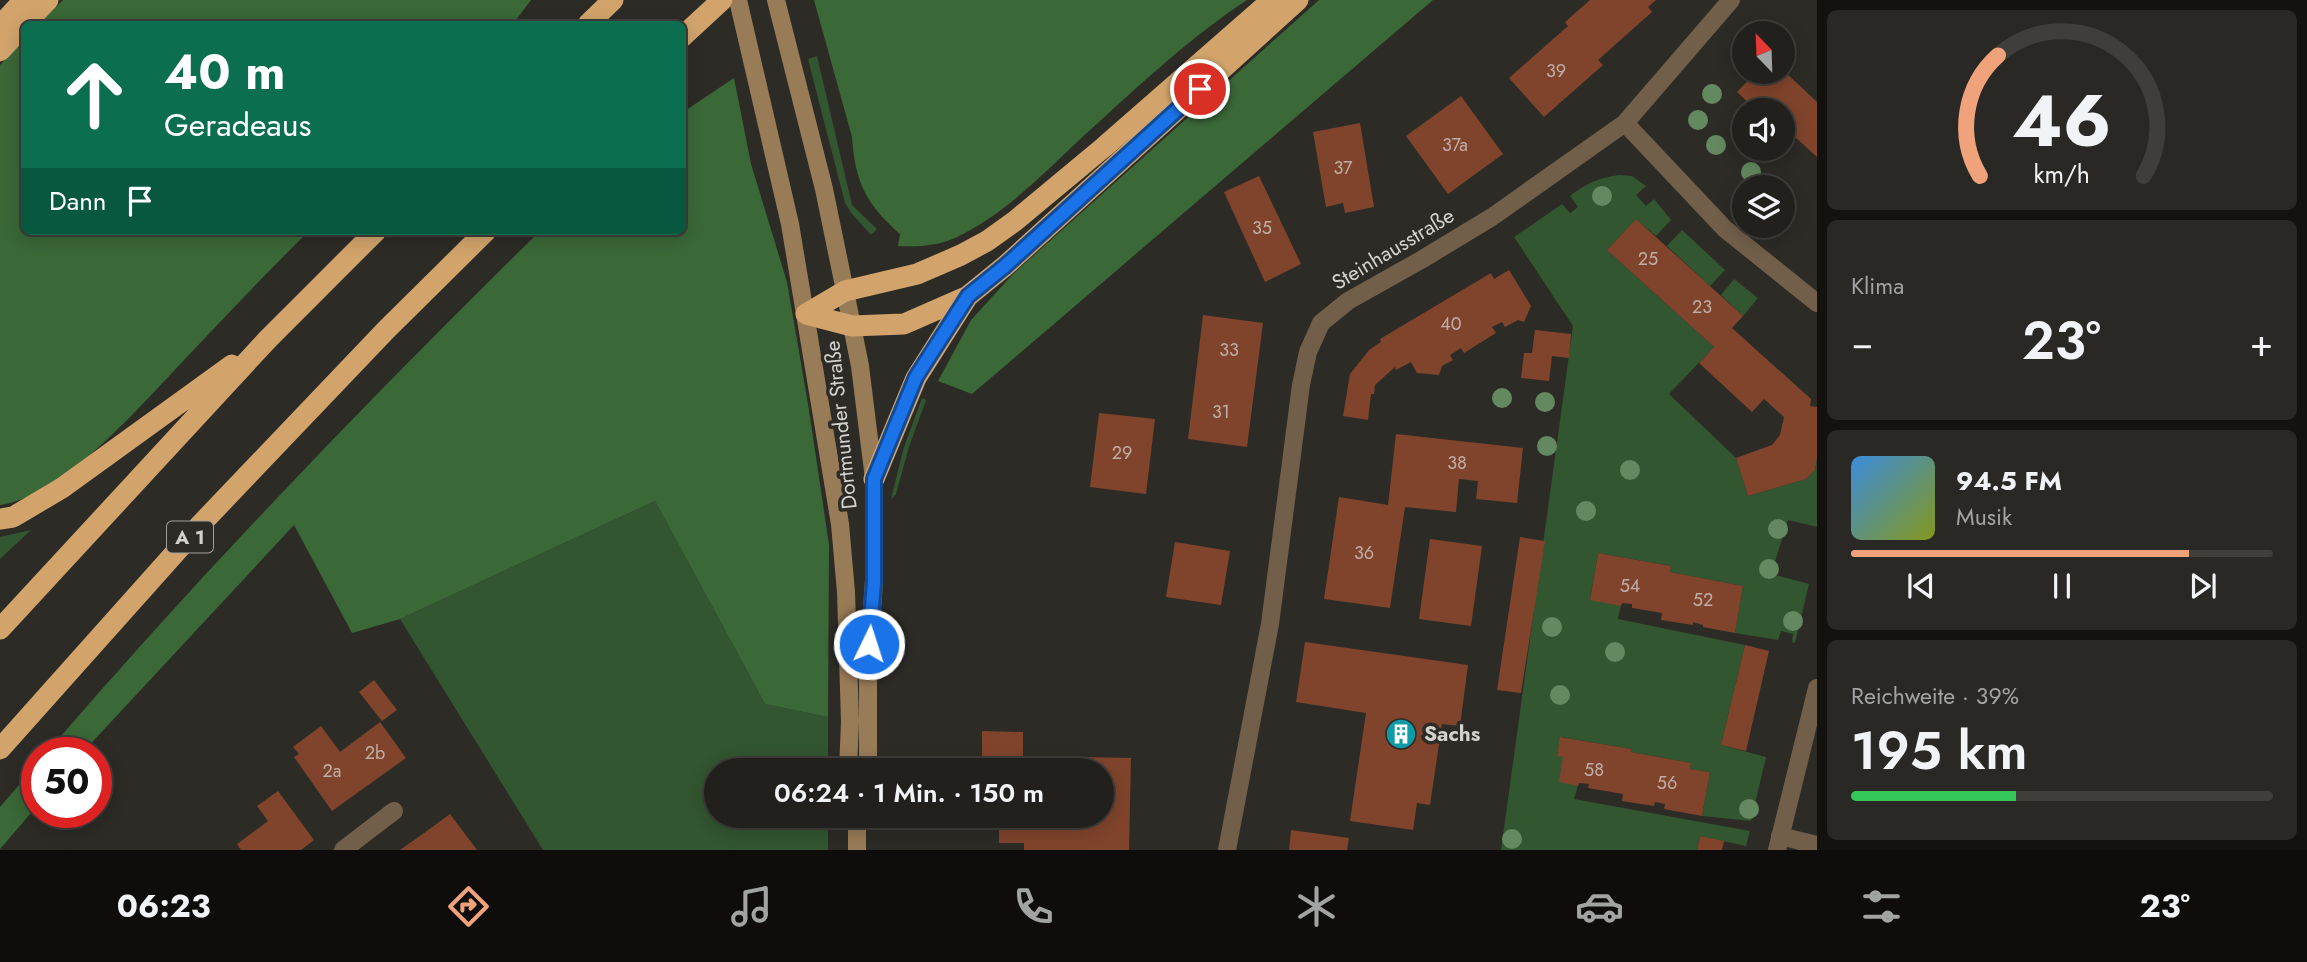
<!DOCTYPE html>
<html lang="de">
<meta charset="utf-8">
<style>
:root{--surface:#22201c;--page:#2a2825;--text:#f1f3f6;--muted:#a2a3a3;--line:#3f3e3b;--accent:#f0a27b}
body{margin:0;font-family:Jost,sans-serif;background:var(--page);color:var(--text);height:100vh;display:flex;flex-direction:column;font-size:26px;white-space:nowrap}
*{box-sizing:border-box;margin:0}
p{font-size:23px;color:var(--muted)}
.icon{flex:none;width:38px;height:38px;fill:none;stroke:currentColor;stroke-width:2;stroke-linecap:round;stroke-linejoin:round}
.map{position:relative;flex:1;overflow:hidden}
.details{display:flex;flex-direction:column;gap:10px;padding:10px;background:#13120f;width:490px}
.details>*{flex:none}
.top-card{position:absolute;left:21px;top:21px;width:665px;height:214px;border-radius:10px;box-shadow:0 4px 18px #0003,0 0 0 2px var(--line);background:#0b6e4f;color:#fff;overflow:hidden}
.needle{width:46px;rotate:337deg}
.buttons{position:absolute;left:1732px;top:21px;display:grid;gap:14px}
.buttons a{display:grid;place-items:center;width:63px;height:63px;border-radius:50%;background:var(--surface);box-shadow:0 4px 18px #0003,0 0 0 2px var(--line);font-size:35px}
.speed{position:absolute;left:21px;top:737px;display:flex;gap:14px;font-size:35px;font-weight:700;text-align:center}
.speed>*{display:grid;place-content:center;width:91px;height:91px;border-radius:50%;background:var(--surface);box-shadow:0 4px 18px #0003,0 0 0 2px var(--line);line-height:1}
.speed .limit{border:10px solid #d22;background:#fff;color:#111}
.pin{position:absolute;display:grid;place-items:center;width:60px;height:60px;color:#fff;margin:-30px;border:4px solid #fff;border-radius:50%;box-shadow:0 2px 7px #0007}
.me{position:absolute;width:77px;margin:-38px;rotate:4deg;stroke-linejoin:round;filter:drop-shadow(0 0 5px #0008)}
.turn{display:flex;align-items:center;gap:24px;height:147px;padding:0 28px;font-size:32px}
.turn .icon{width:91px;height:91px;stroke-width:2.5}
.turn b{display:block;font-size:49px;line-height:60px}
.then{display:flex;align-items:center;height:66px;padding:0 28px;background:#0003;gap:14px;font-size:26px}
.big{font-size:52px;font-weight:600;line-height:1.1}
.details .card{flex:1;display:flex;flex-direction:column;justify-content:center;gap:10px;min-width:0;padding:0 24px;border-radius:10px;background:var(--page)}
.details .dial{align-items:center;gap:0}
.dial svg{height:182px;overflow:visible;fill:none;stroke:var(--line);stroke-width:7;stroke-linecap:round;text-anchor:middle}
.dial text{fill:var(--text);stroke:none}
.song{display:flex;align-items:center;gap:21px}
.cover{width:84px;height:84px;border-radius:10px;background:linear-gradient(135deg,hsl(210 70% 55%),hsl(70 70% 35%))}
.played{height:7px;border-radius:4px;background:linear-gradient(90deg,var(--accent) 80%,var(--line) 80%)}
.keys{display:flex;justify-content:space-around;direction:ltr}
.heat{display:flex;justify-content:space-between;align-items:center;font-size:38px;direction:ltr}
.charge{height:10px;border-radius:5px;background:linear-gradient(90deg,#34c759 39%,var(--line) 0)}
.trip{position:absolute;left:704px;top:758px;width:410px;height:70px;border-radius:35px;background:var(--surface);box-shadow:0 4px 18px #0003,0 0 0 2px var(--line);font-weight:600;line-height:70px;text-align:center}
.dock{display:flex;height:112px;justify-content:space-around;align-items:center;background:#0e0d0b;color:var(--muted)}
.dock .icon{width:49px;height:49px}
.dock .on{color:var(--accent)}
.dock b{font-size:32px;color:var(--text)}
main{display:flex;flex:1;min-height:0}
.map>svg:first-child{display:block}
.green{fill:#325630}
.forest{fill:#3a6837}
.building{fill:#80442c}
.lines{fill:none;stroke-linecap:round;stroke-linejoin:round}
.street{stroke:#715f49;stroke-width:18}
.secondary{stroke:#987b57;stroke-width:18}
.highway{stroke:#d2a46c;stroke-width:21}
.tree{fill:#64885f}
.route-casing{stroke:#114b97;stroke-width:18}
.route{stroke:#1a73e8;stroke-width:12}
.labels{text-anchor:middle;stroke-width:7;stroke-linejoin:round;paint-order:stroke}
.number-label{font-size:18px;fill:#bfaea6}
.shield{fill:#2d2b26;stroke:#a2a09c;stroke-width:2}
.shield-label{font-size:19px;font-weight:bold;fill:#d4d2cf}
.street-label{font-size:21px;fill:#d4d2cf;stroke:#2d2b26}
.poi-label{font-size:21px;font-weight:bold;fill:#d4d2cf;stroke:#2d2b26;text-anchor:start}
</style>
<main>
<div class="map">
<svg width="1817" height="850" viewBox="0 0 1817 850">
<rect width="100%" height="100%" fill="#2d2b26"/>
<!-- green -->
<path class="green" d="M817,56L852,205L877,229L871,235L852,214L845,203L808,59Z
M1619,175L1632,176L1646,186L1636,195L1646,206L1654,199L1671,220L1656,236L1636,219L1607,250L1714,347L1669,394L1736,458L1748,496L1806,479L1815,470L1817,458V527L1788,520L1771,574L1809,584L1795,643L1792,642L1793,634L1781,631L1778,640L1735,633L1743,586L1670,572L1671,566L1598,553L1590,599L1621,606L1618,619L1745,645L1721,745L1766,757L1751,821L1702,816L1710,772L1690,769L1691,763L1631,752V749L1561,737L1557,755L1563,757L1578,786L1574,799L1750,831L1746,846L1700,836L1697,850H1501L1573,326L1514,237L1562,204L1570,213L1578,207L1570,196C1586,183 1599,178 1619,175Z
M1682,230L1725,270L1710,286L1667,246Z
M1734,279L1758,298L1743,316L1721,295Z
M922,398L926,400L909,447L896,494L891,499L904,447Z
M655,501L765,704L828,717V770H716V816H828V850H543L400,619Z
M31,530L0,559V537Z"/>
<!-- forest -->
<path class="forest" d="M63,0H531L513,24H39Z
M814,0H1247C1185,41 1131,93 1076,143C1039,178 1002,216 955,238C937,246 918,247 898,246L900,234C866,204 855,182 852,137Z
M1319,0H1433L972,394L938,381L971,320L1014,273Z
M24,40V231H309C267,272 227,315 186,358C143,403 63,497 0,505V65Z
M734,78L751,164L787,282L809,410L829,545L828,717L765,704L655,501L400,619L352,633L294,525L83,752H47C203,571 369,399 540,231H682L683,112Z
M37,764V806L0,849V807Z"/>
<!-- building -->
<path class="building" d="M1590,0H1656L1648,7L1652,12L1598,60L1603,65L1544,117L1509,78L1568,26L1565,22Z
M1783,70L1817,102V157L1795,137L1790,142L1783,136V110H1756L1737,92L1756,72H1783Z
M1461,96L1503,154L1448,194L1406,136Z
M1360,123L1374,207L1345,213L1343,203L1326,207L1313,132Z
M1259,176L1301,264L1265,282L1224,192Z
M1636,219L1743,316L1732,328L1811,399L1810,406L1817,407V458L1815,470L1806,479L1748,496L1736,458L1772,445L1780,435L1784,417L1764,399L1752,412L1699,363L1714,347L1607,250Z
M1509,270L1531,306L1524,322L1518,320L1505,327L1502,322L1492,327L1496,333L1464,353L1461,348L1450,355L1453,360L1442,366L1439,375L1417,373L1411,362L1396,370L1395,367L1375,385L1374,394H1371L1368,420L1343,416L1350,374L1369,350L1381,342L1380,339L1491,273L1494,279Z
M1203,315L1263,323L1247,447L1188,439Z
M1535,330L1571,334L1569,358L1552,356L1549,381L1521,378L1524,353H1532Z
M1099,413L1155,419L1146,494L1090,487Z
M1396,434L1523,448L1517,503L1476,499L1478,481L1459,479L1456,512L1405,507L1390,608L1324,599L1339,497L1388,505Z
M1520,537L1545,541L1521,693L1497,690Z
M1430,539L1482,546L1471,626L1419,619Z
M1175,542L1230,551L1221,605L1166,597Z
M1598,553L1671,566L1670,572L1743,586L1735,633L1703,627V625L1693,622V625L1661,620L1662,613L1632,608V604L1622,603L1621,606L1590,600Z
M1305,642L1468,665L1460,726L1442,724L1430,805L1417,803L1413,830L1350,821L1366,713L1296,702Z
M1745,645L1769,651L1746,751L1721,745Z
M374,680L397,710L382,721L359,692Z
M380,722L406,758L332,811L294,757L299,754L293,747L321,726L340,752Z
M982,731L1023,732V765H1042V770H1000V766L982,765Z
M1560,737L1631,749V752L1691,763L1690,769L1710,772L1702,816L1664,809L1665,804L1655,802L1654,806L1622,801L1623,794L1588,788L1589,784L1579,783L1578,786L1559,782L1563,757L1557,756Z
M1082,757L1131,758L1129,850H1024V843H999V816H1101V770H1082Z
M278,791L314,840L301,850H241L237,844L268,821L257,806Z
M450,814L477,850H400L424,833Z
M1291,830L1349,838L1347,850H1289Z
M1700,836L1724,841L1722,850H1697Z"/>
<g class="lines">
<!-- street -->
<path class="street" d="M1625,123L1725,229L1817,303
M1780,836L1817,845
M343,850L394,811
M1227,850L1270,624L1301,385L1308,352L1321,323L1348,301L1421,260L1492,217L1625,123L1731,0
M1777,850L1817,688"/>
<!-- secondary -->
<path class="secondary" d="M738,0L790,224L840,524L846,592L850,722L848,770
M776,0L824,189L845,291L860,366L874,479V581L868,665V770
M854,816L857,827V850"/>
<!-- highway -->
<path class="highway" d="M25,24L48,0
M588,24L613,0
M0,26L24,0
M682,37L722,0
M0,51L24,25
M806,314L852,326L904,324L968,296L1005,266L1298,0
M806,314L845,291L917,274L961,255L987,241L1015,221L1104,147L1272,0
M874,479L916,378L968,296
M0,519L13,517L62,488L232,365
M0,629L268,339L376,231
M0,749L200,525L386,330L486,231"/>
</g>
<!-- trees -->
<g class="tree">
<circle cx="1712" cy="94" r="10"/>
<circle cx="1698" cy="120" r="10"/>
<circle cx="1716" cy="145" r="10"/>
<circle cx="1751" cy="172" r="10"/>
<circle cx="1602" cy="196" r="10"/>
<circle cx="1502" cy="398" r="10"/>
<circle cx="1545" cy="402" r="10"/>
<circle cx="1547" cy="446" r="10"/>
<circle cx="1630" cy="470" r="10"/>
<circle cx="1586" cy="511" r="10"/>
<circle cx="1778" cy="529" r="10"/>
<circle cx="1769" cy="569" r="10"/>
<circle cx="1793" cy="621" r="10"/>
<circle cx="1552" cy="627" r="10"/>
<circle cx="1615" cy="652" r="10"/>
<circle cx="1560" cy="695" r="10"/>
<circle cx="1749" cy="809" r="10"/>
<circle cx="1512" cy="839" r="10"/>
</g>
<g class="lines">
<!-- route casing -->
<g class="route-casing">
<path id="route" d="M869,644L874,582V479L916,377L968,296L1005,266L1200,89"/>
</g>
<!-- route -->
<use href="#route" class="route"/>
</g>
<!-- icons -->
<defs>
<g id="building-disc" transform="scale(1.575)"><circle r="9.5" fill="#0f9aa8" stroke="#2d2b26"/><path d="M-4-6H4V6H1V3H-1V6H-4ZM-2.5-4.3h1.7v1.8h-1.7ZM.8-4.3h1.7v1.8H.8ZM-2.5-1h1.7V.8h-1.7ZM.8-1h1.7V.8H.8Z" fill="#fff"/></g>
</defs>
<g fill-rule="evenodd">
<use href="#building-disc" x="1401" y="734"/>
</g>
<g class="labels">
<!-- number labels -->
<g class="number-label">
<text x="1556" y="77">39</text>
<text x="1455" y="151">37a</text>
<text x="1343" y="174">37</text>
<text x="1262" y="234">35</text>
<text x="1648" y="265">25</text>
<text x="1702" y="313">23</text>
<text x="1451" y="330">40</text>
<text x="1229" y="356">33</text>
<text x="1221" y="418">31</text>
<text x="1122" y="459">29</text>
<text x="1457" y="469">38</text>
<text x="1364" y="559">36</text>
<text x="1630" y="592">54</text>
<text x="1703" y="606">52</text>
<text x="375" y="759">2b</text>
<text x="1594" y="776">58</text>
<text x="332" y="777">2a</text>
<text x="1667" y="789">56</text>
</g>
<!-- shield labels -->
<rect class="shield" x="167" y="521.5" width="46" height="31" rx="5"/>
<g class="shield-label">
<text x="190" y="544">A 1</text>
</g>
<!-- street labels -->
<g class="street-label">
<text transform="translate(1393 249) rotate(-31)" y="7">Steinhausstraße</text>
<text transform="translate(841 425) rotate(-96)" y="7">Dortmunder Straße</text>
</g>
<!-- poi labels -->
<g class="poi-label">
<text x="1424" y="741">Sachs</text>
</g>
</g>
</svg>
<div class="buttons">
<a><svg class="needle" viewBox="-14 -14 28 28"><path d="M0-13l5 13h-10z" fill="#e53935"/><path d="M0 13l5-13h-10z" fill="#a2a3a3"/></svg></a>
<a><svg class="icon" aria-label="sound" viewBox="0 0 24 24"><path d="M4 9h4l5-4v14l-5-4H4zM17 9q2 3 0 6"/></svg></a>
<a><svg class="icon" aria-label="layers" viewBox="0 0 24 24"><path d="M12 4l9 5-9 5-9-5zM3 14l9 5 9-5"/></svg></a>
</div>
<div class="speed"><div class="limit">50</div></div>
<div class="pin" style="left:1200px;top:89px;background:#d93025"><svg class="icon" aria-label="arrive" viewBox="0 0 24 24"><path d="M6 21V4h12l-3 4 3 4H6"/></svg></div>
<svg class="me" style="left:869px;top:644px" viewBox="-20 -20 40 40"><circle r="17" fill="#1a73e8" stroke="#fff" stroke-width="3"/><path d="M0-11L8 9 0 5-8 9z" fill="#fff"/></svg>
<div class="trip">06:24 · 1 Min. · 150 m</div>
<div class="top-card">
<div class="turn"><svg class="icon" aria-label="ahead" viewBox="0 0 24 24"><path d="M12 20V5M6 11l6-6 6 6"/></svg><div><b>40 m</b>Geradeaus</div></div>
<div class="then">Dann<svg class="icon" aria-label="arrive" viewBox="0 0 24 24"><path d="M6 21V4h12l-3 4 3 4H6"/></svg></div>
</div>
</div>
<section class="details">
<div class="card dial"><svg viewBox="0 0 100 80">
<path d="M14 69A42 42 0 1 1 86 69"/>
<path d="M14 69A42 42 0 0 1 22 16" stroke="#f0a27b"/>
<text x="50" y="56" font-size="32" font-weight="700">46</text>
<text x="50" y="72" font-size="11">km/h</text>
</svg></div>
<div class="card"><p>Klima</p>
<div class="heat"><a>−</a><b class="big">23°</b><a>+</a></div>
</div>
<div class="card">
<div class="song"><i class="cover"></i><div><b>94.5 FM</b><p>Musik</p></div></div>
<div class="played"></div>
<div class="keys"><svg class="icon" aria-label="previous" viewBox="0 0 24 24"><path d="M18 5L8 12l10 7zM5 5v14"/></svg><svg class="icon" aria-label="pause" viewBox="0 0 24 24"><path d="M8 5v14M16 5v14"/></svg><svg class="icon" aria-label="next" viewBox="0 0 24 24"><path d="M6 5l10 7-10 7zM19 5v14"/></svg></div>
</div>
<div class="card"><p>Reichweite · 39%</p><b class="big">195 km</b><div class="charge"></div></div>
</section>
</main>
<nav class="dock">
<b>06:23</b>
<svg class="icon on" aria-label="directions" viewBox="0 0 24 24"><path d="M12 3l9 9-9 9-9-9zM9 14v-3h6M13 9l2 2-2 2"/></svg>
<svg class="icon" aria-label="music" viewBox="0 0 24 24"><path d="M9 18V5l10-2v13"/><circle cx="6" cy="18" r="3"/><circle cx="16" cy="16" r="3"/></svg>
<svg class="icon" aria-label="phone" viewBox="0 0 24 24"><path d="M5 4h4l2 5-3 2q2 4 5 5l2-3 5 2v4C11 20 4 13 5 4z"/></svg>
<svg class="icon" aria-label="climate" viewBox="0 0 24 24"><path d="M12 3v18M4 7l16 10M4 17L20 7"/></svg>
<svg class="icon" aria-label="car" viewBox="0 0 24 24"><path d="M5 17H2v-5l4-1 3-4h7l3 4 3 1v5h-3M9 17h6M6 11h13"/><circle cx="7" cy="17" r="2"/><circle cx="17" cy="17" r="2"/></svg>
<svg class="icon" aria-label="filters" viewBox="0 0 24 24"><path d="M4 7h16M4 17h16"/><circle cx="9" cy="7" r="2"/><circle cx="15" cy="17" r="2"/></svg>
<b>23°</b>
</nav>
